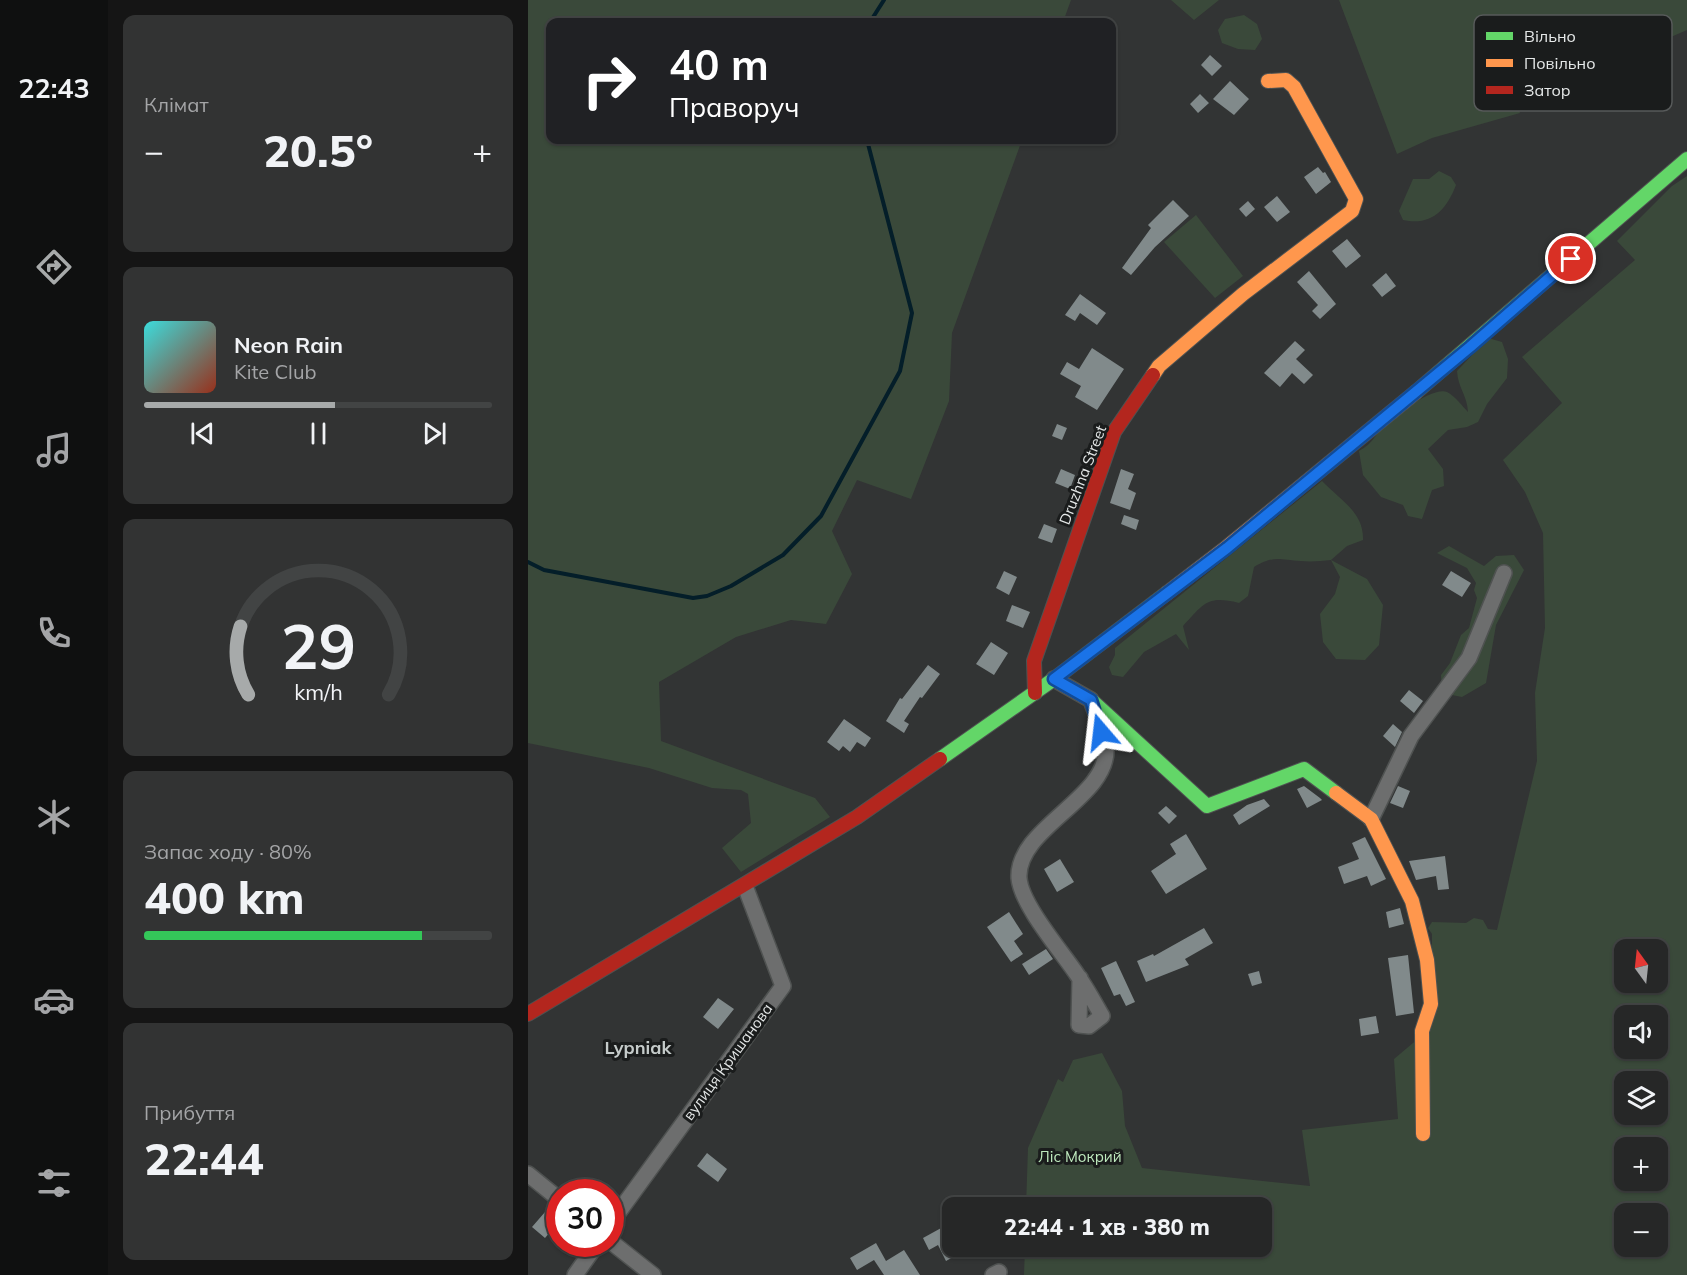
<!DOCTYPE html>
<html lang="uk">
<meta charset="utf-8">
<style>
:root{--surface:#262727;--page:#323333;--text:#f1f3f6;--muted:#a4a5a7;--line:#424444;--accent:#a7aaaa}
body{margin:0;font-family:Mulish,sans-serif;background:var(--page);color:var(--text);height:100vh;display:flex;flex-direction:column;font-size:22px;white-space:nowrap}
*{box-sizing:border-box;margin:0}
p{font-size:20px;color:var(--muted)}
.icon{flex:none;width:33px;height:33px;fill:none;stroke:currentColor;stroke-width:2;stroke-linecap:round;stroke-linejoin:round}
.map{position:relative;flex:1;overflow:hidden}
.drawer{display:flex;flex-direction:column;gap:15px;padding:15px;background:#151515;width:420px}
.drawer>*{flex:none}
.top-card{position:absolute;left:18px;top:18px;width:570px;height:126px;border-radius:12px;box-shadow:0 2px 4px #0004,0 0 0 2px var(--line);background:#202124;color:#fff;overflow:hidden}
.needle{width:39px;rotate:345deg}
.tools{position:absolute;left:1086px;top:939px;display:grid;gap:12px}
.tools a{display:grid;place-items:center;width:54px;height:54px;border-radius:12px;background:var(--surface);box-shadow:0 2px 4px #0004,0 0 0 2px var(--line);font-size:30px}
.speed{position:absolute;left:18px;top:1179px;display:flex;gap:12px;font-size:30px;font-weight:700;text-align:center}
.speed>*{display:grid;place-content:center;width:78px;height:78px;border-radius:50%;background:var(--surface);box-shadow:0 2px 4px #0004,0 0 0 2px var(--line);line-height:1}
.speed .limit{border:9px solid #d22;background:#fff;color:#111}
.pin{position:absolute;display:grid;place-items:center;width:51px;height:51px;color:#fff;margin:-26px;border:3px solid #fff;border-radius:50%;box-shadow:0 2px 6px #0007}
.me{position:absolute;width:66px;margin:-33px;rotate:343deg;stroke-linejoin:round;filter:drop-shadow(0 0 4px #0008)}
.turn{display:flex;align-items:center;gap:21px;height:126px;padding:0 24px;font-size:27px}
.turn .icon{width:78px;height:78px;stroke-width:2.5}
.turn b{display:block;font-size:42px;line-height:51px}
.big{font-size:45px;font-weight:800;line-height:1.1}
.drawer .tile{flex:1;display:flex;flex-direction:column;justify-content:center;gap:9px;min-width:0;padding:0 21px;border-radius:12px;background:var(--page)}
.drawer .dial{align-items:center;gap:0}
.dial svg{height:156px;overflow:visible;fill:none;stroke:var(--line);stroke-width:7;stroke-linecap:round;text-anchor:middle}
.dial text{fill:var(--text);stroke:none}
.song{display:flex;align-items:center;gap:18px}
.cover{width:72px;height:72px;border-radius:9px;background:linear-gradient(135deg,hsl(180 70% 55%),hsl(10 70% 35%))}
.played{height:6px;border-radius:3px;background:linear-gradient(90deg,var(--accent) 55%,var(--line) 55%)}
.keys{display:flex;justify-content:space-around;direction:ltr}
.heat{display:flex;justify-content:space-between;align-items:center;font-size:33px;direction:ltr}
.charge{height:9px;border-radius:4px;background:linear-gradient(90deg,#34c759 80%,var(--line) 0)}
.trip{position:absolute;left:414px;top:1197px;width:330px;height:60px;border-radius:12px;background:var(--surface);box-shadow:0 2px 4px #0004,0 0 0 2px var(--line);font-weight:800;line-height:60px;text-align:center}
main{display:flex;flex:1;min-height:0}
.dock{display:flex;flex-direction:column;width:108px;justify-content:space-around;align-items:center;background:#0f1010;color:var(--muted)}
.dock .icon{width:42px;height:42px}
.dock .active{color:var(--accent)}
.dock b{font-size:27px;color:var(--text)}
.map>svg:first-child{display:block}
.green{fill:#3a493a;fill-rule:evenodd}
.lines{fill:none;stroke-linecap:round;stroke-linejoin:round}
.stream{stroke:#041e29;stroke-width:4}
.building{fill:#818a8b}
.street-casing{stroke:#4f5251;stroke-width:18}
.fast-casing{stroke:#4f5251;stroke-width:16}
.slow-casing{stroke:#4f5251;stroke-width:16}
.jam-casing{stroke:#4f5251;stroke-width:16}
.street{stroke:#6d6e6e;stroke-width:15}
.fast{stroke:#63d668;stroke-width:14}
.slow{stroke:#ff974d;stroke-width:14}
.jam{stroke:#b3261e;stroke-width:14}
.route-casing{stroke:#114b97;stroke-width:15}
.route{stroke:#1a73e8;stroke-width:10}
.labels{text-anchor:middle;stroke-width:6;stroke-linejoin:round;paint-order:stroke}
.street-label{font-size:15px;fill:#e6e9e9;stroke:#1a1c1c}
.park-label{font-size:15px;fill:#bfeabe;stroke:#1a1c1c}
.quarter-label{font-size:18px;font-weight:bold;fill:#c5cbca;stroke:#1a1c1c}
.key{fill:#1a1c1c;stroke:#575a5a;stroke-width:1.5}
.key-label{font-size:16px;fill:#e6e9e9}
</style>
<main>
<nav class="dock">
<b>22:43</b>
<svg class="icon active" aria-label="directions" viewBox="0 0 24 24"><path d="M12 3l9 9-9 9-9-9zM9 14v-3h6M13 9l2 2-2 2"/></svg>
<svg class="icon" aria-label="music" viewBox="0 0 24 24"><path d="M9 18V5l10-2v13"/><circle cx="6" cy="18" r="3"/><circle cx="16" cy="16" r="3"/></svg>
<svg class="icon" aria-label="phone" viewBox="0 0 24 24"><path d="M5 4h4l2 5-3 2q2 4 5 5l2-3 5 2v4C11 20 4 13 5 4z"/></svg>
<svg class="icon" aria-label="climate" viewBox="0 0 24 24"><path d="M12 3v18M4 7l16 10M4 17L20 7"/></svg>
<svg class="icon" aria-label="car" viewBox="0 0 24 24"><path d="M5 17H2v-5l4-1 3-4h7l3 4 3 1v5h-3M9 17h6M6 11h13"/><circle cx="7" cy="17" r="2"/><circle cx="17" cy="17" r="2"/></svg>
<svg class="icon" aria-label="filters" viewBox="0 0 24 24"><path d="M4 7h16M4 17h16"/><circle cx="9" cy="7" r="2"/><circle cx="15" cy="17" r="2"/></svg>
</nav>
<section class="drawer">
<div class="tile"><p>Клімат</p>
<div class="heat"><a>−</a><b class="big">20.5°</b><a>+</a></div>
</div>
<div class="tile">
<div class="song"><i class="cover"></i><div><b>Neon Rain</b><p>Kite Club</p></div></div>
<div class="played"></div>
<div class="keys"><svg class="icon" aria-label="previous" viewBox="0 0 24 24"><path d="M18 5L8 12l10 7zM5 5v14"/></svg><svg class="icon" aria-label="pause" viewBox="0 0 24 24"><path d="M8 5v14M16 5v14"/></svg><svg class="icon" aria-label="next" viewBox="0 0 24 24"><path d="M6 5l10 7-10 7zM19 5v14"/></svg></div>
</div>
<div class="tile dial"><svg viewBox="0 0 100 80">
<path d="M14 69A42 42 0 1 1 86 69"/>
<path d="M14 69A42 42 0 0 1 10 34" stroke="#a7aaaa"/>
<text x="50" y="56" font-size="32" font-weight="700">29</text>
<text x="50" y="72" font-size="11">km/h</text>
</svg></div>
<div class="tile"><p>Запас ходу · 80%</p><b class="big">400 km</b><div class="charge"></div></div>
<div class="tile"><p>Прибуття</p><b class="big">22:44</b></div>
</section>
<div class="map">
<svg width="1159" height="1275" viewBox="0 0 1159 1275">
<rect width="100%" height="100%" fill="#323434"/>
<!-- green -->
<path class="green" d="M0,0H543L535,22H22V140H494L424,333L421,401L383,499L329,480L304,531L324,574L298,624L263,620L208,637L131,682L133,741L287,798L302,817L213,872L194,848L223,823L220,794L213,790L184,788L121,768L0,743Z
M643,0H691L666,20Z
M811,0H1159V30L1067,70L1055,46L978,78L992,113L904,138L869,154Z
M716,15L729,24L734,39L727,50L710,49L694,43L690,30L697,19Z
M911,171L923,177L928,185C918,211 903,226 875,220L871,211L885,179H901Z
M1159,176V1275H496L497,1247L734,1246V1208L498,1207L500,1148L530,1079L535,1082L545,1060L574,1053L594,1091L597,1126L614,1168L782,1186L774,1130L870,1119L866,1059L904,1027V934L900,928L904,922L938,923L946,918L955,920L960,929L969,930L1009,761L1007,693L1017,628L1015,533L997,492L975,460L1034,403L994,357L1107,260L1089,241L1144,186ZM1096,950H1130V982H1096ZM1096,1016H1130V1048H1096ZM1096,1082H1130V1114H1096ZM1096,1148H1130V1180H1096ZM1096,1214H1130V1246H1096Z
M668,215L715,276L687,298L636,242Z
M960,338L974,342L980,359L979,378L959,404L950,422L939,427L920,430L900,449L915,469L916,486L904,490L894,519L880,516L875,505L853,497L835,475L831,451C845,443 845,438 854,428C864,417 905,386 919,392C927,396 934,406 940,412C939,395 930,388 929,371Z
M794,481C812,500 836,512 835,540L819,546L803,560L839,579L855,605L851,645L837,660L808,659L795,642L792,614L807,594L812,577L803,560C793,561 783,562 773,561C751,560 746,555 726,567L720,596L711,603C678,595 676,604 655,626L661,650L648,634L616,652L595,677L584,675L581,667L587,655V648Z
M921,546L956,566L968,556L986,555L996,570L968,625L958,683L934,697L914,693L913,675L922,663L933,635L941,628L949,598L946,590L948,583L939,568L909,553Z"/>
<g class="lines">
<!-- stream -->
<path class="stream" d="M342,22L356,0
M0,562L16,570L165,598L179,596L203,586L255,555L293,516L372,371L384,313L339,140"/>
</g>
<!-- building -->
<path class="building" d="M682,55L694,66L684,76L673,65Z
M702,81L721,99L706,115L685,99Z
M672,94L681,103L670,113L662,104Z
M790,167L795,173L797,172L803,182L788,194L776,177Z
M749,196L762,212L749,222L736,207Z
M645,200L661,216L627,247L603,275L594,268L623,228L620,225Z
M720,201L727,209L718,217L711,209Z
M819,239L833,256L818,268L804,251Z
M781,271L808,304L792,319L784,311L790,305L769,282Z
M858,273L868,286L854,297L844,285Z
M552,294L578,313L569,325L552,313L547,321L537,315Z
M767,341L777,350L768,359L785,375L776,384L764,373L752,387L736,373Z
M564,348L596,369L569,410L547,397L553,386L532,374L539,362L551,369Z
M529,424L539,428L534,440L524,436Z
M533,469L547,475L542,489L527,483Z
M593,469L606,474L600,489L608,493L602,510L582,503Z
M596,515L611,520L608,530L593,524Z
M516,524L529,529L524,543L510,538Z
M476,571L489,577L481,595L468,588Z
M923,571L943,583L934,597L914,585Z
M484,605L502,612L495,628L478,621Z
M463,642L480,653L466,675L448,664Z
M400,665L412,674L394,698L392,697L376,721L381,724L376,733L358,721L372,698L374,699Z
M881,690L895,701L886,713L872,701Z
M316,719L343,738L337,747L329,742L322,752L315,746L311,751L299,742Z
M865,724L874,732L867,747L855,736Z
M776,786L792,798L794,800L779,808L769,789Z
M870,786L882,791L875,808L862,803Z
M736,799L742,806L711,825L705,815L719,805Z
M638,806L649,816L641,824L630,813Z
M658,834L679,869L638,894L623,871L648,854L642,844Z
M837,837L858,879L843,886L839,876L816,884L810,867L831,859L824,843Z
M917,856L921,889L910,890L908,876L888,880L881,861Z
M532,859L546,882L529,892L516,869Z
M872,908L876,924L861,928L858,912Z
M481,912L495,934L486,941L495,954L483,962L459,927Z
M676,928L685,943L657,959L661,965L618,982L609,961L625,954L626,956Z
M518,949L525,959L501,975L494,964Z
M880,955L886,1013L868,1016L860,958Z
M588,961L607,1002L598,1006L592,994L586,996L573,968Z
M731,971L734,983L724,986L720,974Z
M190,998L206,1009L190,1029L175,1017Z
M848,1016L851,1033L833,1036L831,1019Z
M179,1153L199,1169L190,1182L169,1166Z
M17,1212L30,1223L17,1238L4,1227Z
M424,1222V1246H445L418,1261L410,1245L401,1250L395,1238Z
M348,1243L358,1261L376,1250L392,1275H356L346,1260L329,1270L322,1258Z"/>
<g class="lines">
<!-- street casing -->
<g class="street-casing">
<path id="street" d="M526,679L563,700C568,715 577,733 578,748C581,798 488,828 491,878C493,905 535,953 550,976C559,989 566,1002 574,1016L561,1026L551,1025L552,978
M843,819L883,736L941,658L976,573
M0,1174L32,1200
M82,1224L255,986L217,886
M82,1241L125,1275
M47,1275L69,1244
M465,1275L471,1272"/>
</g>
<!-- fast casing -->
<g class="fast-casing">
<path id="fast" d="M888,392L1159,159
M563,700L679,806L776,769L808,793
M412,759L526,679L639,593"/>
</g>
<!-- slow casing -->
<g class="slow-casing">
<path id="slow" d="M625,375L631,366L715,294L824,211L828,199L766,87L758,80L740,81
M639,593L699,547L888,392
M808,793L843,819L884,901L899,960L903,1004L894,1031L895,1134"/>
</g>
<!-- jam casing -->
<g class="jam-casing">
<path id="jam" d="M507,693L506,661L586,432L625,375
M0,1014L329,817L412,759"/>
</g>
<!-- street -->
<use href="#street" class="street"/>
<!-- fast -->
<use href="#fast" class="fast"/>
<!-- slow -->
<use href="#slow" class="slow"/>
<!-- jam -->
<use href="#jam" class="jam"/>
</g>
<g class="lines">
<!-- route casing -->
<g class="route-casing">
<path id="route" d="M573,732L563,700L526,679L699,548L942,347L1043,259"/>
</g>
<!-- route -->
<use href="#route" class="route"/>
</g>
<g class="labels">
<!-- street labels -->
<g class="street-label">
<text transform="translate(555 475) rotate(-69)" y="5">Druzhna Street</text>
<text transform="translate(200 1062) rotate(-54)" y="5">вулиця Кришанова</text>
</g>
<!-- park labels -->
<g class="park-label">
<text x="552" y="1162">Ліс Мокрий</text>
</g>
<!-- quarter labels -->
<g class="quarter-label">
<text x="110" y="1054">Lypniak</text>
</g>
</g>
<!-- legend -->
<rect x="946" y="15" width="198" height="96" rx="9" class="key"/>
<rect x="958" y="32" width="27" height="8" fill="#63d668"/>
<rect x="958" y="59" width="27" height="8" fill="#ff974d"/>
<rect x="958" y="86" width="27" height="8" fill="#b3261e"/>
<g class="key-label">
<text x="996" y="42">Вільно</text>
<text x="996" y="69">Повільно</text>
<text x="996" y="96">Затор</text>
</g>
</svg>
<div class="tools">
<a><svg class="needle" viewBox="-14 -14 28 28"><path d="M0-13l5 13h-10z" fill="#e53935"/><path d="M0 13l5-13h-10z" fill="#a4a5a7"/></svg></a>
<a><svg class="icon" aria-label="sound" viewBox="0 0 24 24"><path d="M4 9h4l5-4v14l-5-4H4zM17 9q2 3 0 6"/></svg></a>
<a><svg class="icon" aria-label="layers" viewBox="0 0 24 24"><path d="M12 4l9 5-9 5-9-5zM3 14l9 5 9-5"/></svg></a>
<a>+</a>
<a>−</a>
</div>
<div class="speed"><div class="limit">30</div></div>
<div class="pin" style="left:1043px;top:259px;background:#d93025"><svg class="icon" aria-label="arrive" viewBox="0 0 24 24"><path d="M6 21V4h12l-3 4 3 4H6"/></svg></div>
<svg class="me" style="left:573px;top:732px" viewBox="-20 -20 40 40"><path d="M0-17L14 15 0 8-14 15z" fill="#1a73e8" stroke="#fff" stroke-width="4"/></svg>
<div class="trip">22:44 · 1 хв · 380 m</div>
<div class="top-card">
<div class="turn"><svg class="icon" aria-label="right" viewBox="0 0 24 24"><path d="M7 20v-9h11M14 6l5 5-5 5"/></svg><div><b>40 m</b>Праворуч</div></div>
</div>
</div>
</main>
